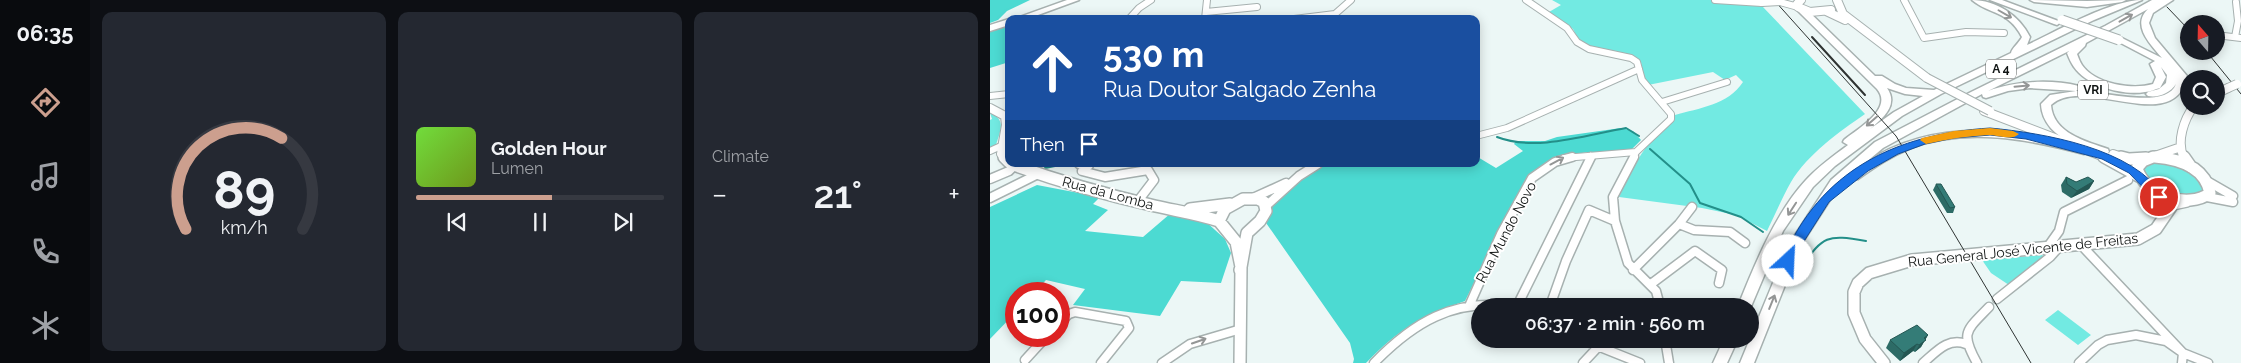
<!DOCTYPE html>
<meta charset="utf-8">
<style>
:root{--surface:#171b24;--page:#242831;--text:#f1f3f6;--muted:#9ea1a6;--line:#363941;--accent:#cc9f8e}
body{margin:0;font-family:Raleway,sans-serif;background:var(--page);color:var(--text);height:100vh;display:flex;flex-direction:column;font-size:19px;white-space:nowrap}
*{box-sizing:border-box;margin:0}
p{font-size:16px;color:var(--muted)}
.icon{flex:none;width:28px;height:28px;fill:none;stroke:currentColor;stroke-width:2;stroke-linecap:round;stroke-linejoin:round}
.map{position:relative;flex:1;overflow:hidden}
.drawer{display:flex;flex-direction:column;gap:12px;padding:12px;background:#0d0f14;width:900px}
.drawer>*{flex:none}
.banner{position:absolute;left:15px;top:15px;width:475px;height:152px;border-radius:10px;box-shadow:0 2px 12px #0003;background:#1a4fa0;color:#fff;overflow:hidden}
.needle{width:32px;rotate:340deg}
.fabs{position:absolute;left:1190px;top:15px;display:grid;gap:10px}
.fabs a{display:grid;place-items:center;width:45px;height:45px;border-radius:50%;background:var(--surface);box-shadow:0 2px 12px #0003;font-size:25px}
.speed{position:absolute;left:15px;top:282px;display:flex;gap:10px;font-size:25px;font-weight:700;text-align:center}
.speed>*{display:grid;place-content:center;width:65px;height:65px;border-radius:50%;background:var(--surface);box-shadow:0 2px 12px #0003;line-height:1}
.speed .limit{border:8px solid #d22;background:#fff;color:#111}
.pin{position:absolute;display:grid;place-items:center;width:42px;height:42px;color:#fff;margin:-21px;border:2px solid #fff;border-radius:50%;box-shadow:0 1px 5px #0007}
.me{position:absolute;width:55px;margin:-28px;rotate:25deg;stroke-linejoin:round;filter:drop-shadow(0 0 4px #0008)}
.turn{display:flex;align-items:center;gap:18px;height:105px;padding:0 15px;font-size:22px}
.turn .icon{width:65px;height:65px;stroke-width:2.5}
.turn b{display:block;font-size:35px;line-height:42px}
.then{display:flex;align-items:center;height:48px;padding:0 15px;background:#0003;gap:10px;font-size:19px}
.big{font-size:38px;font-weight:600;line-height:1.1}
.drawer .widget{flex:1;display:flex;flex-direction:column;justify-content:center;gap:8px;min-width:0;padding:0 18px;border-radius:10px;background:var(--page)}
.drawer .dial{align-items:center;gap:0}
.dial svg{height:130px;overflow:visible;fill:none;stroke:var(--line);stroke-width:7;stroke-linecap:round;text-anchor:middle}
.dial text{fill:var(--text);stroke:none}
.song{display:flex;align-items:center;gap:15px}
.cover{width:60px;height:60px;border-radius:8px;background:linear-gradient(135deg,hsl(100 70% 55%),hsl(80 70% 35%))}
.played{height:5px;border-radius:2px;background:linear-gradient(90deg,var(--accent) 55%,var(--line) 55%)}
.keys{display:flex;justify-content:space-around;direction:ltr}
.heat{display:flex;justify-content:space-between;align-items:center;font-size:28px;direction:ltr}
.drawer .tiles{flex:1;display:grid;gap:12px;grid-template-columns:repeat(3,1fr)}
.trip{position:absolute;left:481px;top:298px;width:288px;height:50px;border-radius:25px;background:var(--surface);box-shadow:0 2px 12px #0003;font-weight:600;line-height:50px;text-align:center}
main{display:flex;flex:1;min-height:0}
.tabs{display:flex;flex-direction:column;width:90px;justify-content:space-around;align-items:center;background:#090b0e;color:var(--muted)}
.tabs .icon{width:35px;height:35px}
.tabs .on{color:var(--accent)}
.tabs b{font-size:22px;color:var(--text)}
.map>svg:first-child{display:block}
.green{fill:#72eae2}
.forest{fill:#4cdad2}
.lines{fill:none;stroke-linecap:round;stroke-linejoin:round}
.stream{stroke:#238f89;stroke-width:2}
.minor-far1-casing{stroke:#a7b1b0;stroke-width:8}
.minor-casing{stroke:#a7b1b0;stroke-width:11}
.major-far1-casing{stroke:#a7b1b0;stroke-width:10}
.major-casing{stroke:#a7b1b0;stroke-width:14}
.highway-casing{stroke:#a7b1b0;stroke-width:3}
.minor-far1{stroke:#fff;stroke-width:6}
.minor{stroke:#fff;stroke-width:8}
.major-far1{stroke:#fff;stroke-width:8}
.major{stroke:#fff;stroke-width:11}
.highway{fill:#fff;fill-rule:evenodd}
.tram{stroke:#2f3433;stroke-width:1}
.rail{stroke:#2f3433;stroke-width:2}
.minor-bridge-casing{stroke:#a7b1b0;stroke-width:8;stroke-linecap:butt}
.major-bridge-casing{stroke:#a7b1b0;stroke-width:10;stroke-linecap:butt}
.highway-bridge-casing{stroke:#a7b1b0;stroke-width:11;stroke-linecap:butt}
.minor-bridge{stroke:#fff;stroke-width:6}
.major-bridge{stroke:#fff;stroke-width:8}
.highway-bridge{stroke:#fff;stroke-width:9}
.wall{fill:#2d6b66}
.shaded-wall{fill:#245753}
.building{fill:#347c77;stroke:#245753}
.oneway{stroke:#949696}
.route{fill:#1a73e8;stroke:#114b97}
.slow{fill:#f59e0b}
.labels{text-anchor:middle;stroke-width:4;stroke-linejoin:round;paint-order:stroke}
.shield{fill:#fff;stroke:#595c5b;stroke-width:1}
.shield-label{font-size:12px;font-weight:bold;fill:#121615}
.street-label{font-size:14px;fill:#121615;stroke:#fff}
</style>
<main>
<nav class="tabs">
<b>06:35</b>
<svg class="icon on" aria-label="directions" viewBox="0 0 24 24"><path d="M12 3l9 9-9 9-9-9zM9 14v-3h6M13 9l2 2-2 2"/></svg>
<svg class="icon" aria-label="music" viewBox="0 0 24 24"><path d="M9 18V5l10-2v13"/><circle cx="6" cy="18" r="3"/><circle cx="16" cy="16" r="3"/></svg>
<svg class="icon" aria-label="phone" viewBox="0 0 24 24"><path d="M5 4h4l2 5-3 2q2 4 5 5l2-3 5 2v4C11 20 4 13 5 4z"/></svg>
<svg class="icon" aria-label="climate" viewBox="0 0 24 24"><path d="M12 3v18M4 7l16 10M4 17L20 7"/></svg>
</nav>
<section class="drawer">
<div class="tiles">
<div class="widget dial"><svg viewBox="0 0 100 80">
<path d="M14 69A42 42 0 1 1 86 69"/>
<path d="M14 69A42 42 0 0 1 73 13" stroke="#cc9f8e"/>
<text x="50" y="56" font-size="32" font-weight="700">89</text>
<text x="50" y="72" font-size="11">km/h</text>
</svg></div>
<div class="widget">
<div class="song"><i class="cover"></i><div><b>Golden Hour</b><p>Lumen</p></div></div>
<div class="played"></div>
<div class="keys"><svg class="icon" aria-label="previous" viewBox="0 0 24 24"><path d="M18 5L8 12l10 7zM5 5v14"/></svg><svg class="icon" aria-label="pause" viewBox="0 0 24 24"><path d="M8 5v14M16 5v14"/></svg><svg class="icon" aria-label="next" viewBox="0 0 24 24"><path d="M6 5l10 7-10 7zM19 5v14"/></svg></div>
</div>
<div class="widget"><p>Climate</p>
<div class="heat"><a>−</a><b class="big">21°</b><a>+</a></div>
</div>
</div>
</section>
<div class="map">
<svg width="1251" height="363" viewBox="0 0 1251 363">
<rect width="100%" height="100%" fill="#ecf7f6"/>
<!-- green -->
<path class="green" d="M562,0H720L772,6L875,114C849,132 818,154 801,182C792,198 785,215 777,231L746,215L712,208L629,197C638,177 647,158 661,141C668,132 681,126 685,115C709,108 738,105 753,82L746,75L735,80L723,72L658,85L653,79L651,62L644,57L599,47L589,41L583,29L559,12L571,5Z
M0,113C17,120 10,131 6,145L0,148V120L2,119Z
M1161,162L1186,164L1210,178L1214,190L1211,194C1203,195 1194,197 1186,196C1174,194 1156,182 1154,169Z
M1052,255L1055,257L1019,285L1001,273L992,260Z
M1068,310L1101,335L1088,345L1055,320Z"/>
<!-- forest -->
<path class="forest" d="M0,0H40L17,11L8,20L0,23Z
M19,25V62L0,68V30Z
M631,128L643,131L651,140L641,150L604,154L598,152L568,157L537,178L475,301C430,317 409,329 376,363H363L364,359L360,343L274,220L284,200L333,164H486V156L506,168L533,151L524,144L526,141H555L567,137Z
M47,185L110,197L103,204L118,210L95,231L153,237L181,213L214,220L235,239L241,253L231,283L191,281L170,316L83,305L95,289L56,280L43,294H26V312L0,339V207Z"/>
<g class="lines">
<!-- stream -->
<path class="stream" d="M507,137C546,152 596,135 636,128L649,136
M660,149L700,184L710,203L751,217L773,232
M238,164H241
M55,168L75,164
M808,271C833,238 833,233 876,241"/>
<!-- minor-far1 casing -->
<g class="minor-far1-casing">
<path id="minor-far1" d="M536,0L577,28L587,42L599,49L641,58L647,62L652,80L681,114V119L646,152L643,158
M725,0L772,3
M914,0L934,38L976,32L1014,33
M790,2L808,7
M216,12L267,7
M139,19L149,8L161,0
M215,19L217,0
M304,19L345,14L361,0
M1226,35L1251,38
M1245,37L1248,21L1246,2
M0,96L19,94
M672,102L737,82
M486,136L517,128L649,69
M0,151L11,146
M574,158L646,152
M600,158L601,156"/>
</g>
<!-- minor casing -->
<g class="minor-casing">
<path id="minor" d="M644,157L623,197L625,221L638,263L666,291L670,306
M89,164L99,165
M92,171L115,177L158,170L164,180L148,201
M0,179L19,171L26,164
M1217,181L1243,196
M1217,197L1243,202
M0,198L48,174
M263,198L296,183
M276,206L309,176L328,164
M689,224L704,230L740,232L755,243
M1092,246L1193,353L1218,363
M1057,248L1069,231L1074,212L1138,180
M643,270L689,224L702,207
M661,284L705,251L732,270L729,283
M1007,299L1060,257L1069,247
M480,304L511,234L542,178L565,162L582,157
M527,306L601,157
M560,306L576,261L599,210L625,221
M69,323L79,314L85,312L136,321L139,328L111,363
M590,339L650,363
M675,339L679,363
M35,360L57,336
M172,363L200,344L251,329
M384,363C424,322 463,299 521,306
M593,363L608,347
M933,363C946,352 958,337 976,344
M987,363C970,332 976,331 999,307
M1089,363L1108,345L1117,340L1146,335L1176,341L1193,353L1192,363"/>
</g>
<!-- major-far1 casing -->
<g class="major-far1-casing">
<path id="major-far1" d="M811,0L807,4L808,7L820,12L841,10
M847,0L853,14L937,78
M836,11L855,20
M1226,94L1238,88
M0,108L15,116L16,125L11,154L15,158
M994,111L1117,158
M1123,154L1135,158
M1165,157L1173,158
M1159,158L1191,147
M1194,158C1186,142 1194,119 1204,106"/>
</g>
<!-- major casing -->
<g class="major-casing">
<path id="major" d="M14,157L19,162
M1114,157L1150,177
M1131,157L1139,159L1156,158
M1163,157L1153,161L1147,168C1154,195 1198,210 1220,193C1215,167 1189,159 1165,157
M1194,157L1201,167
M21,164C68,181 117,195 165,206C187,211 208,214 229,221
M253,199H268L274,202L276,211L270,221L257,233L251,267L246,242L229,221L235,209Z
M200,209L240,204
M250,270L251,267
M250,363L251,267
M894,363L875,339L864,313V292L868,283L879,273L922,260L1148,239L1166,229L1183,204L1197,201"/>
</g>
<!-- highway casing -->
<g class="highway-casing">
<path id="highway" d="M77,0H89L37,19H24Z
M982,0C1006,0 1029,15 1040,37L1037,45C1067,31 1121,0 1152,0L1104,20L951,94L912,116L845,166L823,187L793,231L760,309V306H748C764,266 786,212 816,180C828,167 843,156 858,145L853,142L854,140C867,129 904,109 887,89L808,11V7H814L885,76H892L905,84L916,88L944,90L1021,53C1022,48 1029,43 1032,37C1018,10 1000,15 982,0ZM897,88L915,94L933,96L904,112L880,129C893,118 909,105 897,88Z
M1000,0H1012L1071,22L1067,25L1064,24Z
M1040,0L1097,1L1136,0L1132,2L1097,7L1044,2Z
M1162,0H1183L1163,13L1159,23L1165,38L1197,76C1185,138 1093,74 1061,105C1063,133 1095,141 1118,149L1119,152L1114,156L1099,150L1094,154C1038,139 976,127 921,148C901,156 885,167 868,179L864,180L859,177L849,186L811,245L764,363H750L799,244L841,180L885,142L981,92L1115,26ZM1158,9C1141,25 1160,44 1172,58L1132,38L1129,37L1125,40L1165,61L1160,64L1166,77L1163,84C1142,90 1105,84 1092,65C1090,62 1088,57 1087,54L1095,46L1096,43ZM1079,51L1077,53C1079,58 1081,63 1084,67C1097,86 1133,96 1155,92C1160,92 1165,89 1170,88L1176,77L1171,67L1177,75L1176,83L1169,89L1158,92L1156,94L1158,96C1169,98 1180,93 1186,84C1176,111 1109,90 1086,91L1091,88L1089,86C1060,79 1026,81 998,91ZM1040,88L1086,91L1060,95L1051,104C1052,124 1066,135 1083,144C1014,126 937,121 875,163L893,148L992,94L993,97L996,98L1018,91Z
M19,19V25L0,31V25Z
M734,339H748L737,363H723Z"/>
</g>
<!-- minor-far1 -->
<use href="#minor-far1" class="minor-far1"/>
<!-- minor -->
<use href="#minor" class="minor"/>
<!-- major-far1 -->
<use href="#major-far1" class="major-far1"/>
<!-- major -->
<use href="#major" class="major"/>
<!-- highway -->
<use href="#highway" class="highway"/>
<!-- tram -->
<path class="tram" d="M784,0L906,136L1041,363
M1177,7L1199,30
M1216,51L1251,94"/>
<!-- rail -->
<path class="rail" d="M822,37L875,95"/>
<!-- minor-bridge casing -->
<g class="minor-bridge-casing">
<path id="minor-bridge" d="M772,3L790,2"/>
</g>
<!-- major-bridge casing -->
<g class="major-bridge-casing">
<path id="major-bridge" d="M937,78L1000,111
M1238,88L1247,84"/>
</g>
<!-- highway-bridge casing -->
<g class="highway-bridge-casing">
<path id="highway-bridge" d="M1072,20L1129,40"/>
</g>
<!-- minor-bridge -->
<use href="#minor-bridge" class="minor-bridge"/>
<!-- major-bridge -->
<use href="#major-bridge" class="major-bridge"/>
<!-- highway-bridge -->
<use href="#highway-bridge" class="highway-bridge"/>
</g>
<!-- wall -->
<path class="wall" d="M1076,177L1086,182L1104,181L1099,189L1081,198L1072,192L1071,185Z
M946,184L965,207L963,213H957L943,190Z
M938,335L931,347L925,352L923,351L910,361L896,348L900,340Z"/>
<!-- shaded-wall -->
<path class="shaded-wall" d="M1104,181L1099,189L1081,198L1087,191Z
M938,335L931,347L925,352L934,338Z
M927,344L923,351L910,361L914,353Z"/>
<!-- building -->
<path class="building" d="M1076,177L1086,182L1098,177L1104,181L1087,191L1077,184Z
M946,184H951L965,207L960,208Z
M927,325L938,335L934,338L936,340L929,345L927,344L914,353L900,340Z"/>
<!-- one-way arrows -->
<defs><path id="oneway-shaft" d="M-6 0H5M1.5-3L5.5 0L1.5 3" fill="none" stroke-width="1.6" stroke-linecap="round" stroke-linejoin="round" transform="scale(1.25)"/></defs>
<g class="oneway">
<use href="#oneway-shaft" transform="translate(1015 14) rotate(30)"/>
<use href="#oneway-shaft" transform="translate(1136 18) rotate(-29)"/>
<use href="#oneway-shaft" transform="translate(1032 86) rotate(-5)"/>
<use href="#oneway-shaft" transform="translate(882 121) rotate(139)"/>
<use href="#oneway-shaft" transform="translate(567 161) rotate(-28)"/>
<use href="#oneway-shaft" transform="translate(802 209) rotate(123)"/>
<use href="#oneway-shaft" transform="translate(782 302) rotate(-68)"/>
<use href="#oneway-shaft" transform="translate(209 341) rotate(-19)"/>
</g>
<!-- route -->
<path class="route" d="M1000,128C1053,133 1144,148 1174,197L1169,201L1165,200L1139,173L1112,159L1036,139L1000,135L964,138L935,144L908,154L878,171L839,202L811,246L803,265H794L792,261C830,170 906,134 1000,128Z"/>
<!-- slow -->
<path class="slow" d="M1000,128L1023,131L1029,134C1022,141 1008,135 998,135C977,136 957,139 936,144L930,140L932,138L964,131Z"/>
<g class="labels">
<!-- shield labels -->
<g class="shield">
<rect x="996" y="59.5" width="30" height="19" rx="4"/>
<rect x="1088" y="80.5" width="30" height="19" rx="4"/>
</g>
<g class="shield-label">
<text x="1011" y="73">A 4</text>
<text x="1103" y="94">VRI</text>
</g>
<!-- street labels -->
<g class="street-label">
<text transform="translate(118 193) rotate(15)" y="5">Rua da Lomba</text>
<text transform="translate(516 232) rotate(-62)" y="5">Rua Mundo Novo</text>
<text transform="translate(1033 250) rotate(-6)" y="5">Rua General José Vicente de Freitas</text>
</g>
</g>
</svg>
<div class="fabs">
<a><svg class="needle" viewBox="-14 -14 28 28"><path d="M0-13l5 13h-10z" fill="#e53935"/><path d="M0 13l5-13h-10z" fill="#9ea1a6"/></svg></a>
<a><svg class="icon" aria-label="search" viewBox="0 0 24 24"><circle cx="10" cy="10" r="6"/><path d="M15 15l6 6"/></svg></a>
</div>
<div class="speed"><div class="limit">100</div></div>
<div class="pin" style="left:1169px;top:197px;background:#d93025"><svg class="icon" aria-label="arrive" viewBox="0 0 24 24"><path d="M6 21V4h12l-3 4 3 4H6"/></svg></div>
<svg class="me" style="left:798px;top:261px" viewBox="-20 -20 40 40"><circle r="19" fill="#fff"/><path d="M0-13L10 11 0 6-10 11z" fill="#1a73e8"/></svg>
<div class="trip">06:37 · 2 min · 560 m</div>
<div class="banner">
<div class="turn"><svg class="icon" aria-label="ahead" viewBox="0 0 24 24"><path d="M12 20V5M6 11l6-6 6 6"/></svg><div><b>530 m</b>Rua Doutor Salgado Zenha</div></div>
<div class="then">Then<svg class="icon" aria-label="arrive" viewBox="0 0 24 24"><path d="M6 21V4h12l-3 4 3 4H6"/></svg></div>
</div>
</div>
</main>
